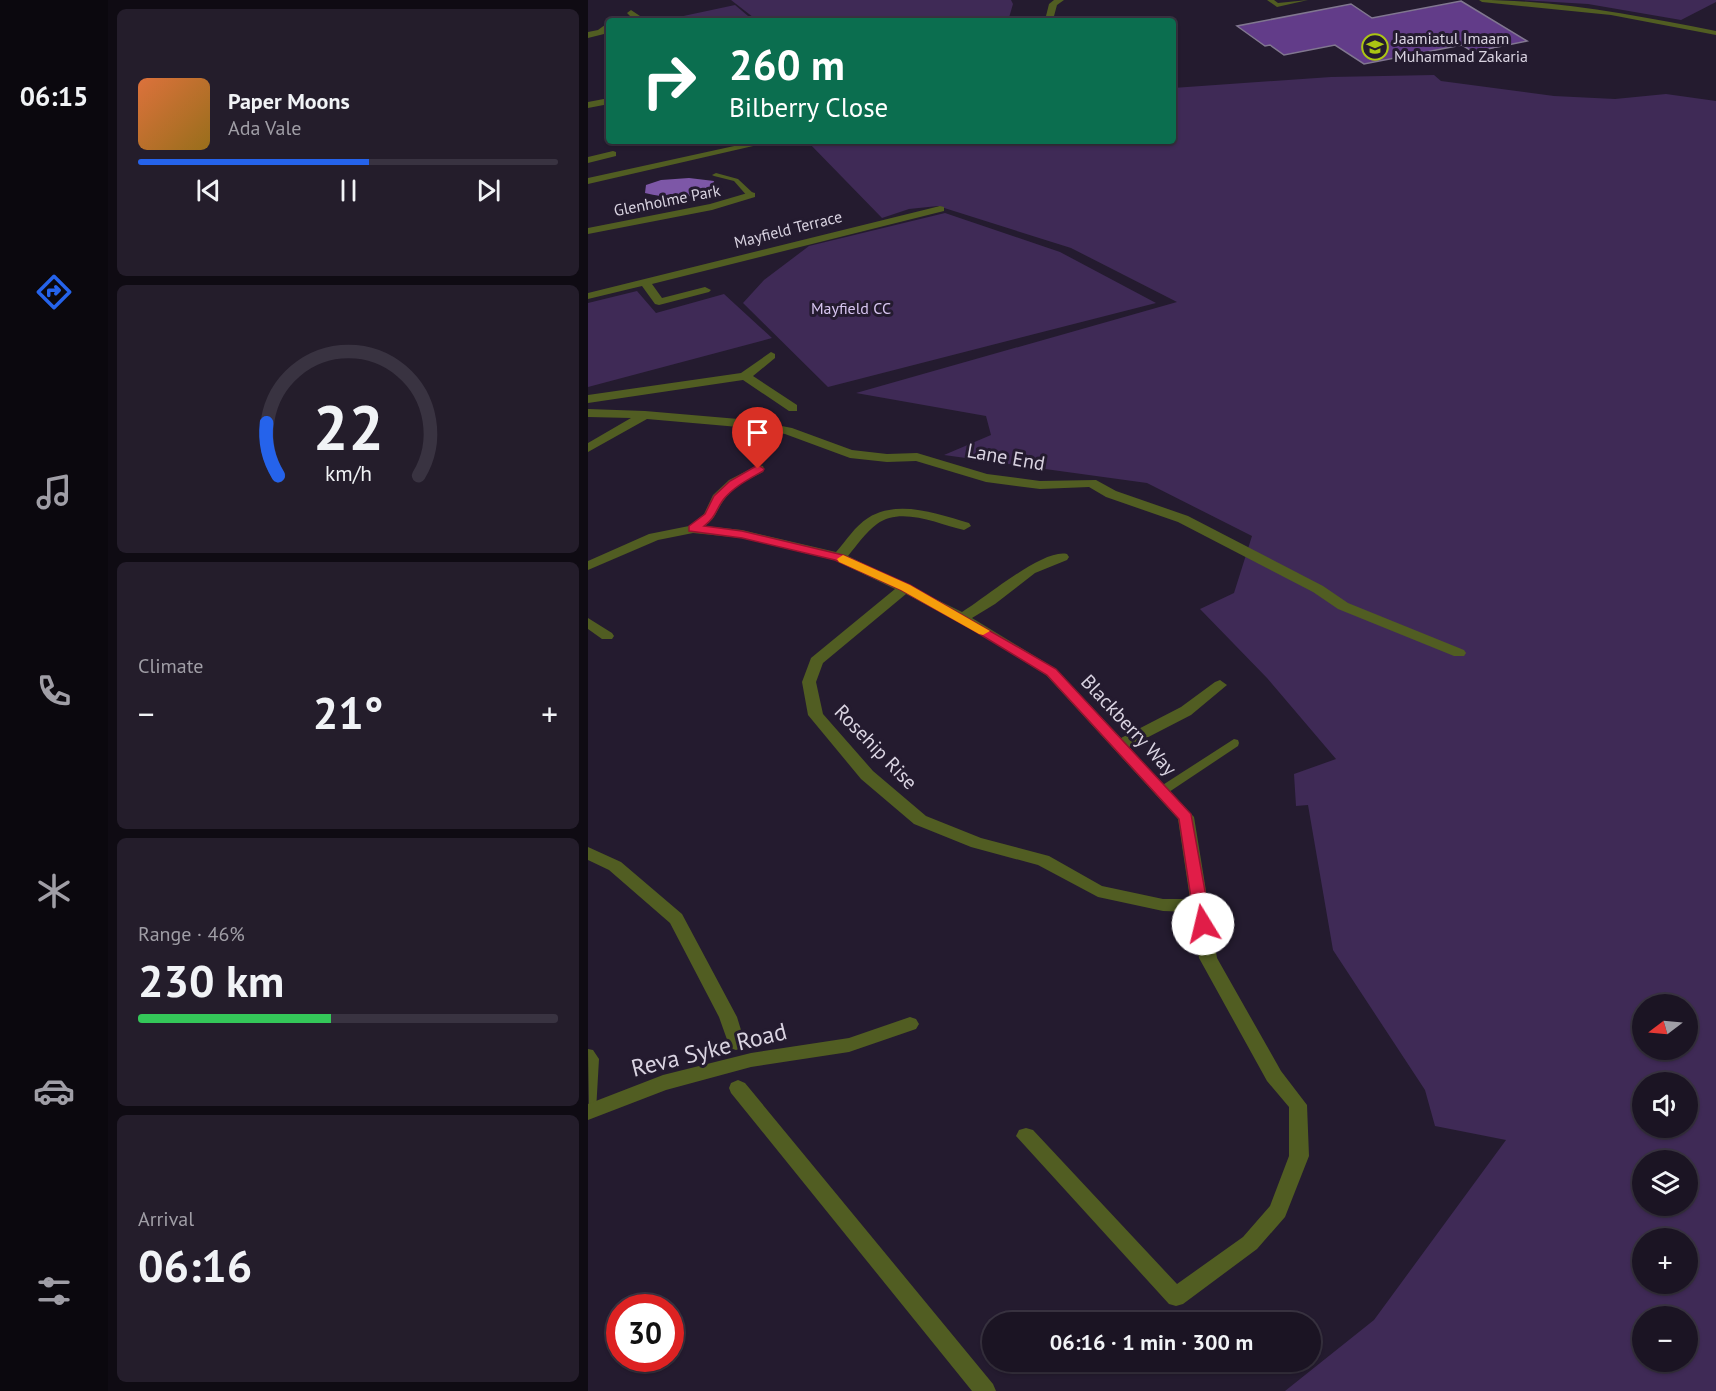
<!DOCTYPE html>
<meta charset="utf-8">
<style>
:root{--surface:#1b1423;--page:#241d2b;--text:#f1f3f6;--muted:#a09ea6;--line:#393341;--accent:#2563eb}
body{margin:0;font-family:"PT Sans",sans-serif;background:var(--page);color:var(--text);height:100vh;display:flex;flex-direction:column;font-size:22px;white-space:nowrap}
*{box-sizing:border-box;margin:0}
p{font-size:20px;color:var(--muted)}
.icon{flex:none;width:33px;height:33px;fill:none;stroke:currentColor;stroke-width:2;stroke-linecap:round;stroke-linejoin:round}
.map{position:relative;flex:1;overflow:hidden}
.sheet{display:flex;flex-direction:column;gap:9px;padding:9px;background:#0f0b13;width:480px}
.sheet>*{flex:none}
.guide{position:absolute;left:18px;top:18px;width:570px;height:126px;border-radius:6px;box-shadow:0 2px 4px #0004,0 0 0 2px var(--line);background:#0b6e4f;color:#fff;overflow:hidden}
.needle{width:39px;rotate:254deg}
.controls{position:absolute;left:1044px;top:994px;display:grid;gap:12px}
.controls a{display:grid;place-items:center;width:66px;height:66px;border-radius:50%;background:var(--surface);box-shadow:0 2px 4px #0004,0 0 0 2px var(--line);font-size:30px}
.speed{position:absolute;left:18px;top:1294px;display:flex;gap:12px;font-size:30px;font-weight:700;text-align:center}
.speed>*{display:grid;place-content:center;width:78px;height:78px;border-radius:50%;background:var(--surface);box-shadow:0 2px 4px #0004,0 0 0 2px var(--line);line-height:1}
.speed .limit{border:9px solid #d22;background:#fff;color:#111}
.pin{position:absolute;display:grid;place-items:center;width:51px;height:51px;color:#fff;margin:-62px -26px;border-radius:50% 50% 50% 0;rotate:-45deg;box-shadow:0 0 6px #0007}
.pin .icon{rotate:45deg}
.me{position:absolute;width:66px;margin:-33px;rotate:351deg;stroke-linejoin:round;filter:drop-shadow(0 0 4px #0008)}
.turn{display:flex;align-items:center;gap:21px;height:126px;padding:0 24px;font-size:27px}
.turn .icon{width:78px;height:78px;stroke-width:2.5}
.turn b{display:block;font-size:42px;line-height:51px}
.big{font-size:45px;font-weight:800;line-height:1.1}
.sheet .tile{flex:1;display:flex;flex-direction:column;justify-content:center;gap:9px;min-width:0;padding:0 21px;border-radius:9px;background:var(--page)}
.sheet .dial{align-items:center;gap:0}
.dial svg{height:156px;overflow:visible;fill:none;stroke:var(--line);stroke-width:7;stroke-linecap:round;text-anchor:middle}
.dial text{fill:var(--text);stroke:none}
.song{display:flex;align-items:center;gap:18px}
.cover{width:72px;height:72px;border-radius:9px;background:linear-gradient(135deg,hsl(20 70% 55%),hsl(40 70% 35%))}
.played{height:6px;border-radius:3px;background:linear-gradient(90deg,var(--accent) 55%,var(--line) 55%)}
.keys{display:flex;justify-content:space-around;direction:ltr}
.heat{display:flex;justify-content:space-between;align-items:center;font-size:33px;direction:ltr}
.charge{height:9px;border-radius:4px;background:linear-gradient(90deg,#34c759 46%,var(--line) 0)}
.trip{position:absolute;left:394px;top:1312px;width:339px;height:60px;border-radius:30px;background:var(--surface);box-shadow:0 2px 4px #0004,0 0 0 2px var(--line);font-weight:800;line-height:60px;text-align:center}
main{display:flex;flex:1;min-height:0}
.dock{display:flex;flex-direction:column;width:108px;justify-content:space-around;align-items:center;background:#0b080e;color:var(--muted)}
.dock .icon{width:42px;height:42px}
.dock .active{color:var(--accent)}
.dock b{font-size:27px;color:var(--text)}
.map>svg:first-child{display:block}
.green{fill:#3f2a56;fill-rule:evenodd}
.water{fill:#7d57a7}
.building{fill:#623c89;stroke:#817790;stroke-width:1.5}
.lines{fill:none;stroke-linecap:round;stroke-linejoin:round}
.lane{fill:#515d22;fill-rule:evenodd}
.street{fill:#515d22;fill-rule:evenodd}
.route{fill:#e11d48;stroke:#92132f;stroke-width:1.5}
.slow{fill:#f59e0b}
.labels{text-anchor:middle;stroke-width:6;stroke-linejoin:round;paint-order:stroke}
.far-poi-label{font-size:16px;fill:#d9d3e1;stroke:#241b2f;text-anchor:start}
.far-street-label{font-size:16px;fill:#d9d3e1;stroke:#241b2f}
.far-park-label{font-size:16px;fill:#d7c5f0;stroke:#241b2f}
.street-label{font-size:20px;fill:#d9d3e1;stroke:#241b2f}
.near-street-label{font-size:24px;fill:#d9d3e1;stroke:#241b2f}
</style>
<main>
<nav class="dock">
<b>06:15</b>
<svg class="icon active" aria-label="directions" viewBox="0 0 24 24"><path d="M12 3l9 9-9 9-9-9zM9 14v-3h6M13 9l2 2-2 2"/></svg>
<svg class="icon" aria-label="music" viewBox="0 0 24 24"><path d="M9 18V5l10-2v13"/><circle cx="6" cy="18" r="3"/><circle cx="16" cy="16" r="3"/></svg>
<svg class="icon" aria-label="phone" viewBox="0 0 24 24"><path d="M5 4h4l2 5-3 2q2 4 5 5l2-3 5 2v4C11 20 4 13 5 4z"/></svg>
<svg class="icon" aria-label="climate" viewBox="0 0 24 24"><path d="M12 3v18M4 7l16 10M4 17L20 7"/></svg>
<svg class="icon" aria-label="car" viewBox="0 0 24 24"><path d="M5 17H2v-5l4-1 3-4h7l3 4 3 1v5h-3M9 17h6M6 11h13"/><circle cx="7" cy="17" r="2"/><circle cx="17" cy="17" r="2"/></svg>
<svg class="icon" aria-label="filters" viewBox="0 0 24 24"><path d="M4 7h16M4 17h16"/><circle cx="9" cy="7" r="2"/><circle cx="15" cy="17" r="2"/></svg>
</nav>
<section class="sheet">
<div class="tile">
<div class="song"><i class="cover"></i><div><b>Paper Moons</b><p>Ada Vale</p></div></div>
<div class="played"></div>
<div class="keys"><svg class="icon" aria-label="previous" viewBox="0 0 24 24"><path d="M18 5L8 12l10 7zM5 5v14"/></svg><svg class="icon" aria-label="pause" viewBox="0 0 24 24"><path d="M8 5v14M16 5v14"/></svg><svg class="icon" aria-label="next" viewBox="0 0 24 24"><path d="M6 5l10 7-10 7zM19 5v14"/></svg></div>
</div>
<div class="tile dial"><svg viewBox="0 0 100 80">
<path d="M14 69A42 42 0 1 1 86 69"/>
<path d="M14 69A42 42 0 0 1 8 42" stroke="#2563eb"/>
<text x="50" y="56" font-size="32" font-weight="700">22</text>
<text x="50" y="72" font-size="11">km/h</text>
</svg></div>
<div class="tile"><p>Climate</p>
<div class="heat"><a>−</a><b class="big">21°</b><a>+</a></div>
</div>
<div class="tile"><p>Range · 46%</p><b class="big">230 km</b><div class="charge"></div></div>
<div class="tile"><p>Arrival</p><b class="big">06:16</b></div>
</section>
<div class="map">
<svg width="1128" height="1391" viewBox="0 0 1128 1391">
<rect width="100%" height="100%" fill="#241b2f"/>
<!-- green -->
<path class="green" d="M143,0H423L425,4L420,21H170Z
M933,0H1128V2L1093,20L1000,4Z
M147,5L166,21H72Z
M846,75L853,81L966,96L1027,99L1078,94L1128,101V1391H697L786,1320L918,1140L847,1126L837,1090L745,950L720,805L708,806L706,774L748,759L679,678L612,609L646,593L664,536L559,483L356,455L403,435L398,416L268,393L589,302L483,248L350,206L321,209L294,218L219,141H585V88L743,77ZM1054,1005H1100V1050H1054ZM1054,1083H1100V1128H1054ZM1054,1161H1100V1206H1054ZM1054,1239H1100V1284H1054ZM1054,1317H1100V1362H1054Z
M357,213L472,252L568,303L240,387L155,303L176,280L221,246Z
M49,291L68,313L136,294L184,338L0,387V303Z"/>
<!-- water -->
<path class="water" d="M101,178L126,181L123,192C100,198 80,199 57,193L58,185L73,180Z"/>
<!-- building -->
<path class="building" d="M873,1L939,41L885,52L874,45L776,64L747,45L696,55L682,45L677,46L649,26L763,4L784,18Z"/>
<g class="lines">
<!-- lane -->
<path class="lane" d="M679,0H686L690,3L720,0L689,7Z
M891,0C971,0 1050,16 1128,31V35L1023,15L894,2Z
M128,173L150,179L167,195L160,197L146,181L126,176L124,175Z
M646,739L650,740L651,743L650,746L578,794H570L568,791L570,788Z
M0,1049L5,1050L11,1059L8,1111L6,1115L1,1116Z"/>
<!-- street -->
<path class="street" d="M466,0H476L469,5L466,16L469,21H461L458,16L461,4Z
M43,10L52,16V20L36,21L43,17L39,13Z
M21,22V30L16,34L0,38V32L10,30Z
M21,98V104L0,108V102Z
M169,141H187L0,184V178Z
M25,151L28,152V156L0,163V157Z
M163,192L167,193V197L124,210L0,234V228L122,204Z
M352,206L356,207V211L64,284L74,298L117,287L123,290L121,292L71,305L67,304L54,286L0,299V293Z
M183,352L187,354V358L165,376L209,405V411H201L155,380L0,403V395L153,373Z
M0,409L57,411L162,420L204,428L264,450L299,454L329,453L399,474L452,481L508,480L528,491L600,516L735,586L760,603L876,650L878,653L876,656H866L750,609L725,592L590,522L518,497L501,487L452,489L398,482L328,461L299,462L262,458L197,434L162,428L59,419L0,452V443L43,418L0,417Z
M170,465L175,466L176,469L175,472C161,479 145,487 136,500C128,511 129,517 117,526L154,530L248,552C258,541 267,526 280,518C310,499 350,514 381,523L383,526L376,530C350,524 313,506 289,524C277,533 269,545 260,556L374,612C396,599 455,548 479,554L481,557L479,560L447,573L407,604L384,618L468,669L533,738L593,707L627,682L632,680L639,685L603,715L541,747L606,817L629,958L693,1071L719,1105L721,1156L697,1217L669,1249L595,1304L588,1306L581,1304L428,1136L431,1130L438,1128L445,1130L589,1284L655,1237L682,1206L701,1156V1107L679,1081L611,958L604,912L575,911L510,897L450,865L383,847L326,824L273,779L220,715L214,682L223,658L307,589L246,560L154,538L105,533L70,540L0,570V561L61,534L101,526L116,514L125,495L141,480ZM318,594L385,630L458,675L590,819L602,899H575L514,886L461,856L393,838L338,816L285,771L235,714L228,682L235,663Z
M0,618L24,633L26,636L24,639H14L0,629Z
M0,847L33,862L94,914L149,1017L157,1043L154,1048L148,1050L142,1048L131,1017L82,923L21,870L0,860Z
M322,1017L328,1019L331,1024L328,1029L261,1052L163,1067L78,1090L0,1120V1104L75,1075L163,1053L261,1038Z
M150,1080L157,1083L405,1384L408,1391H384L143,1093L141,1088L143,1083Z"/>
</g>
<!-- route -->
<path class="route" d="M170,465L176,469L175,471C161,479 145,487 135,500C127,511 128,517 116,526L154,531L255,555L322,585L468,669L603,814L623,924L620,928H609L607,924L591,819L459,675L385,630L313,590L247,560L154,538L101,531V526L117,514L126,496L142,481Z"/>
<!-- slow -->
<path class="slow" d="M255,555L322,585L402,631L395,635L391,634L313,590L251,562L249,559Z"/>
<!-- icons -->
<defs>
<g id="school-ring" transform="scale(1.35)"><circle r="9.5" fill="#241b2f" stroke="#acc613" stroke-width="1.5"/><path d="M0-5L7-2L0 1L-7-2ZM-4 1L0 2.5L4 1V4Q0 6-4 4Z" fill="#acc613"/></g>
</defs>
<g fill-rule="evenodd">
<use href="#school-ring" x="787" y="47"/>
</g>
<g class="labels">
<!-- far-poi labels -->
<g class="far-poi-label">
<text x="806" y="44">Jaamiatul Imaam<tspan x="806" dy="18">Muhammad Zakaria</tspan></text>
</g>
<!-- far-street labels -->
<g class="far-street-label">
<text transform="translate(79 200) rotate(-11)" y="6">Glenholme Park</text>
<text transform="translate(200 229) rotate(-14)" y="6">Mayfield Terrace</text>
</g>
<!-- far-park labels -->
<g class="far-park-label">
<text x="263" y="314">Mayfield CC</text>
</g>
<!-- street labels -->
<g class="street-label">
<text transform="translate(418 457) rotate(10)" y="7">Lane End</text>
<text transform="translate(541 725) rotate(47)" y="7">Blackberry Way</text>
<text transform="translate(288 747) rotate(46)" y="7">Rosehip Rise</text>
</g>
<!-- near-street labels -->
<g class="near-street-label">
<text transform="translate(121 1050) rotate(-14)" y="8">Reva Syke Road</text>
</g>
</g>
</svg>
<div class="controls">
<a><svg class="needle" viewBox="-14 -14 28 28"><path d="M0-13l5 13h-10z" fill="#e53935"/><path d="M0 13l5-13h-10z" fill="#a09ea6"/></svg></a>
<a><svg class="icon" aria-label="sound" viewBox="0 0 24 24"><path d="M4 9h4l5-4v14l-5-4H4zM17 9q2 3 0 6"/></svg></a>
<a><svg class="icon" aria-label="layers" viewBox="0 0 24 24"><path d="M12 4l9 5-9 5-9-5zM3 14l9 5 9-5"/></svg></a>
<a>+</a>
<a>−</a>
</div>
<div class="speed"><div class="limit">30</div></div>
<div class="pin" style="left:170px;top:469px;background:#d93025"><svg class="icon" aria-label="arrive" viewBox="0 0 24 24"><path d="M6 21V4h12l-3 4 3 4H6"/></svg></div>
<svg class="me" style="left:615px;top:924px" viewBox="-20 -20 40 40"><circle r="19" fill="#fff"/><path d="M0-13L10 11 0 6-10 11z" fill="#e11d48"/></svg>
<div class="trip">06:16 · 1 min · 300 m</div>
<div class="guide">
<div class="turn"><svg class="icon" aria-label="right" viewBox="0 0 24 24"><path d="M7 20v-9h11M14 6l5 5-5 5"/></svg><div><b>260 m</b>Bilberry Close</div></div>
</div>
</div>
</main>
